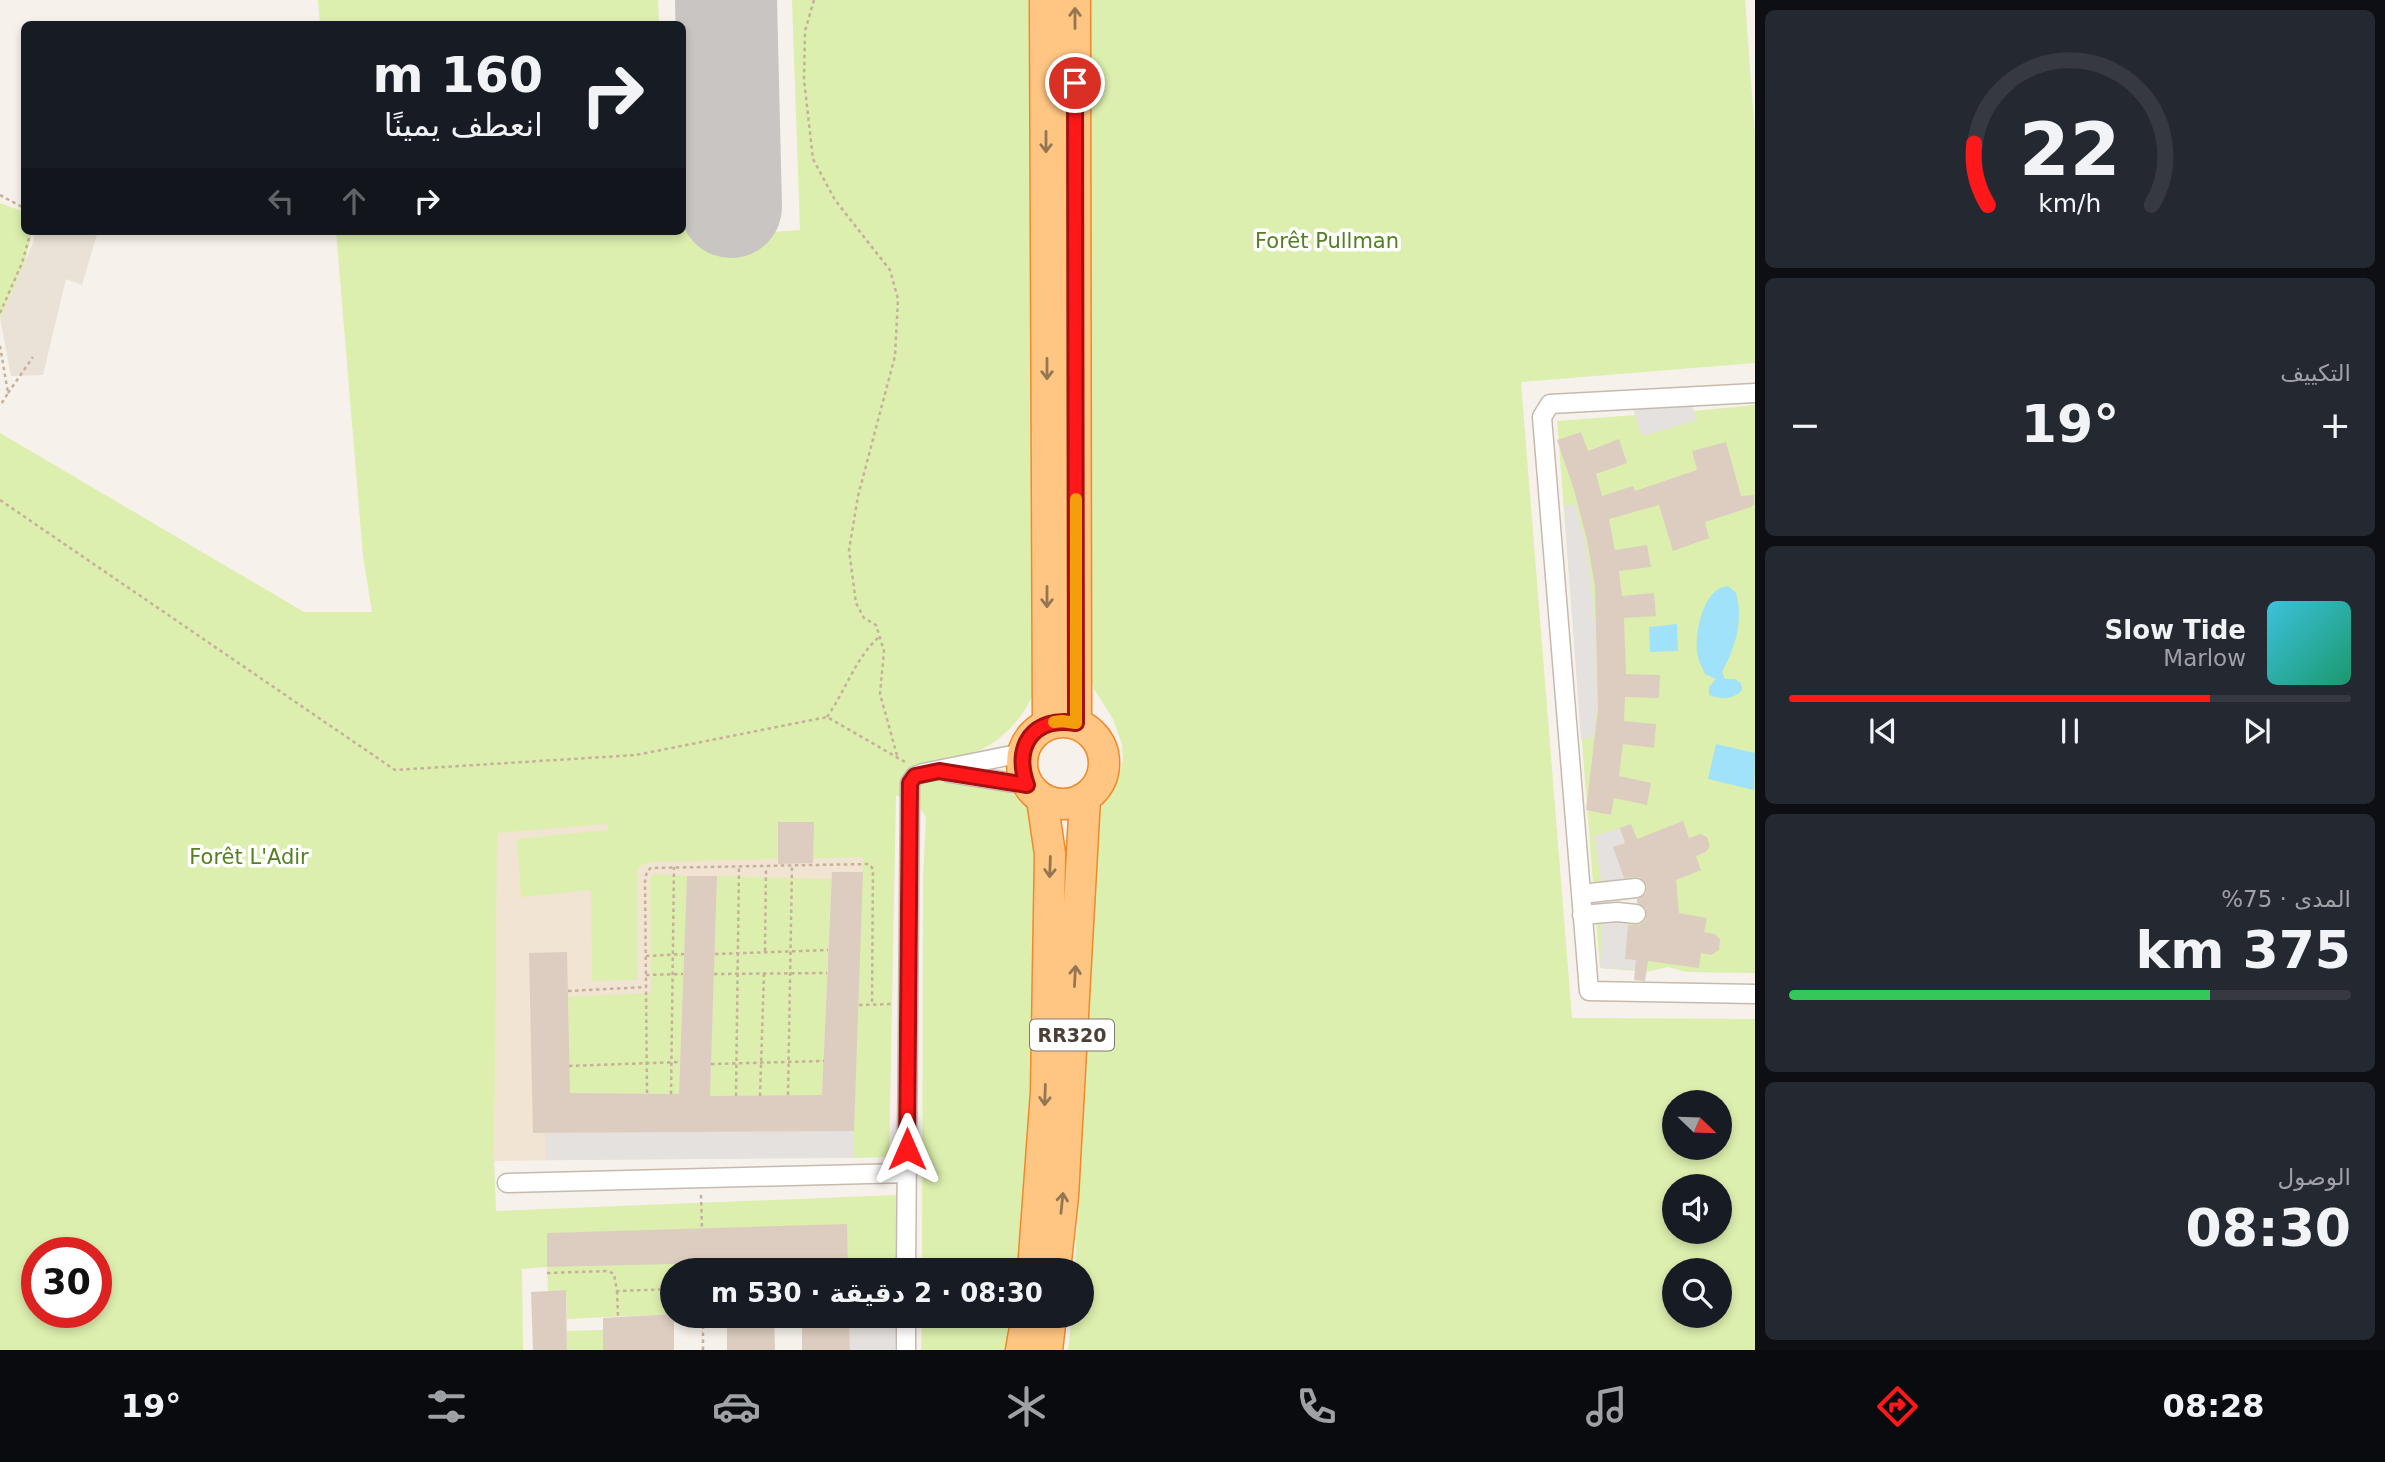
<!DOCTYPE html>
<html lang="ar">
<meta charset="utf-8">
<style>
:root{--surface:#171b24;--page:#242831;--text:#f1f3f6;--muted:#9ea1a6;--line:#363941;--accent:#ff1819}
body{margin:0;font-family:"DejaVu Sans","Noto Sans Arabic",sans-serif;background:var(--page);color:var(--text);direction:rtl;height:100vh;display:flex;flex-direction:column;font-size:26px;white-space:nowrap}
*{box-sizing:border-box;margin:0}
p{font-size:23px;color:var(--muted)}
.icon{flex:none;width:38px;height:38px;fill:none;stroke:currentColor;stroke-width:2;stroke-linecap:round;stroke-linejoin:round}
.map{position:relative;flex:1;overflow:hidden;direction:ltr}
.details{display:flex;flex-direction:column;gap:10px;padding:10px;background:#0d0f14;width:630px}
.details>*{flex:none}
.guide{position:absolute;left:21px;top:21px;width:665px;height:214px;border-radius:10px;box-shadow:0 4px 10px #0003;direction:rtl;background:#171b24;color:var(--text);overflow:hidden}
.needle{width:46px;rotate:113deg}
.tools{position:absolute;left:1662px;top:1090px;display:grid;gap:14px}
.tools a{display:grid;place-items:center;width:70px;height:70px;border-radius:50%;background:var(--surface);box-shadow:0 4px 10px #0003;font-size:35px}
.speed{position:absolute;left:21px;top:1237px;display:flex;gap:14px;font-size:35px;font-weight:700;text-align:center}
.speed>*{display:grid;place-content:center;width:91px;height:91px;border-radius:50%;background:var(--surface);box-shadow:0 4px 10px #0003;line-height:1}
.speed .limit{border:10px solid #d22;background:#fff;color:#111}
.pin{position:absolute;display:grid;place-items:center;width:60px;height:60px;color:#fff;margin:-30px;border:4px solid #fff;border-radius:50%;box-shadow:0 2px 7px #0007}
.me{position:absolute;width:77px;margin:-38px;rotate:0deg;stroke-linejoin:round;filter:drop-shadow(0 0 5px #0008)}
.turn{display:flex;align-items:center;gap:24px;height:147px;padding:0 28px;font-size:32px}
.turn .icon{width:91px;height:91px;stroke-width:2.5}
.turn b{display:block;font-size:49px;line-height:60px}
.lanes{display:flex;align-items:center;height:66px;padding:0 28px;background:#0003;justify-content:center;gap:35px;direction:ltr}
.lanes .off{opacity:.35}
.big{font-size:52px;font-weight:700;line-height:1.1}
.details .tile{flex:1;display:flex;flex-direction:column;justify-content:center;gap:10px;min-width:0;padding:0 24px;border-radius:10px;background:var(--page)}
.details .dial{align-items:center;gap:0}
.dial svg{height:182px;overflow:visible;fill:none;stroke:var(--line);stroke-width:7;stroke-linecap:round;text-anchor:middle}
.dial text{fill:var(--text);stroke:none}
.song{display:flex;align-items:center;gap:21px}
.cover{width:84px;height:84px;border-radius:10px;background:linear-gradient(135deg,hsl(190 70% 55%),hsl(160 70% 35%))}
.played{height:7px;border-radius:4px;background:linear-gradient(90deg,var(--accent) 75%,var(--line) 75%)}
.keys{display:flex;justify-content:space-around;direction:ltr}
.heat{display:flex;justify-content:space-between;align-items:center;font-size:38px;direction:ltr}
.charge{height:10px;border-radius:5px;background:linear-gradient(90deg,#34c759 75%,var(--line) 0)}
.trip{position:absolute;left:660px;top:1258px;width:434px;height:70px;border-radius:35px;background:var(--surface);box-shadow:0 4px 10px #0003;font-weight:700;line-height:70px;text-align:center;direction:rtl}
.tabs{display:flex;height:112px;justify-content:space-around;align-items:center;background:#090b0e;color:var(--muted)}
.tabs .icon{width:49px;height:49px}
.tabs .current{color:var(--accent)}
.tabs b{font-size:32px;color:var(--text)}
main{display:flex;flex:1;min-height:0}
.map>svg:first-child{display:block}
.residential{fill:#ebe2d7}
.education{fill:#f1e4d2}
.green{fill:#dcefae;fill-rule:evenodd}
.parking{fill:#e5e1de}
.water{fill:#a0e2f9}
.lines{fill:none;stroke-linecap:round;stroke-linejoin:round}
.runway{stroke:#c8c5c2;stroke-width:102}
.building{fill:#ddcdc0}
.minor-casing{stroke:#c6baae;stroke-width:21}
.trunk-casing{stroke:#f0892a;stroke-width:33}
.path{stroke:#c7b09a;stroke-width:2.5;stroke-dasharray:3.5 3.5;stroke-linecap:butt}
.minor{stroke:#fff;stroke-width:18}
.trunk{stroke:#ffc683;stroke-width:30}
.oneway{stroke:#947655}
.route-casing{stroke:#a61010;stroke-width:18}
.route{stroke:#ff1819;stroke-width:12}
.slow{stroke:#f59e0b;stroke-width:12}
.labels{text-anchor:middle;stroke-width:7;stroke-linejoin:round;paint-order:stroke}
.shield{fill:#fff;stroke:#827972;stroke-width:2}
.shield-label{font-size:19px;font-weight:bold;fill:#4c4036}
.park-label{font-size:21px;fill:#548020;stroke:#fff}
</style>
<main>
<section class="details">
<div class="tile dial"><svg viewBox="0 0 100 80">
<path d="M14 69A42 42 0 1 1 86 69"/>
<path d="M14 69A42 42 0 0 1 8 42" stroke="#ff1819"/>
<text x="50" y="56" font-size="32" font-weight="700">22</text>
<text x="50" y="72" font-size="11">km/h</text>
</svg></div>
<div class="tile"><p>التكييف</p>
<div class="heat"><a>−</a><b class="big">19°</b><a>+</a></div>
</div>
<div class="tile">
<div class="song"><i class="cover"></i><div><b>Slow Tide</b><p>Marlow</p></div></div>
<div class="played"></div>
<div class="keys"><svg class="icon" aria-label="previous" viewBox="0 0 24 24"><path d="M18 5L8 12l10 7zM5 5v14"/></svg><svg class="icon" aria-label="pause" viewBox="0 0 24 24"><path d="M8 5v14M16 5v14"/></svg><svg class="icon" aria-label="next" viewBox="0 0 24 24"><path d="M6 5l10 7-10 7zM19 5v14"/></svg></div>
</div>
<div class="tile"><p>المدى · 75%</p><b class="big">375 km</b><div class="charge"></div></div>
<div class="tile"><p>الوصول</p><b class="big">08:30</b></div>
</section>
<div class="map">
<svg width="1755" height="1350" viewBox="0 0 1755 1350">
<rect width="100%" height="100%" fill="#f6f1ea"/>
<!-- residential -->
<path class="residential" d="M34,231H98L82,285L66,279L43,375L11,376L0,318L34,241Z"/>
<!-- education -->
<path class="education" d="M895,794L889,1157L494,1161L496,832L681,818Z"/>
<!-- green -->
<path class="green" d="M318,0H658L659,24H320Z
M792,0H1036V688C1026,713 1007,737 982,749C965,757 946,755 930,766L1021,797L1033,814L1040,839L1034,1127L1019,1270H922L923,876L926,818L920,808L896,795L889,1157L853,1158L863,857L650,862L641,865L637,870L638,980L592,981L591,890L521,897L517,839L608,830L607,824L497,833L494,1161L496,1211L897,1195L896,1270H848L847,1253L800,1261V1270H672V1314L567,1319L566,1290L548,1291L547,1267L522,1269L523,1350H0V433L304,612H372L363,556L336,231H682L683,143L697,154L711,191L746,219L773,232L800,230ZM37,1253H96V1312H37Z
M1086,0H1745L1755,135V363L1521,382L1572,1018L1755,1019V1350H1068L1072,1316H1082V1270H1075L1090,860L1095,821L1119,775L1123,760L1122,744L1113,719L1094,689L1088,668ZM1675,1102H1720V1148H1675ZM1675,1186H1720V1232H1675ZM1675,1270H1720V1316H1675Z
M0,203L24,212V231H32L25,262L0,318Z
M1755,405V973L1686,972L1668,967L1646,972L1600,968L1596,919L1646,909L1644,889L1637,891L1627,887L1624,880L1593,883L1557,421L1635,415L1642,436L1696,420L1694,411Z
M654,874L687,876L679,1094L570,1093L568,997L651,993L650,879Z
M717,876L831,879L822,1095L710,1096Z
M922,1316H1014L1008,1350H921Z
M603,1330V1350H567V1331Z"/>
<!-- parking -->
<path class="parking" d="M1692,405L1697,420L1642,436L1633,409Z
M1575,504L1585,540L1592,588L1596,638L1597,707L1594,737L1581,739L1564,506Z
M1620,828L1625,843L1614,848L1627,887L1603,893L1594,836Z
M1603,913L1629,918L1625,959L1636,960L1635,970L1600,968Z
M854,1131L853,1158L545,1160V1133Z
M849,1316H896L895,1350H850Z"/>
<!-- water -->
<path class="water" d="M1728,586L1736,593C1744,621 1735,648 1722,672L1725,679H1735L1741,683L1742,690C1735,699 1720,700 1709,695V687L1716,679L1705,674C1702,667 1698,660 1697,652C1695,632 1703,588 1728,586Z
M1677,624L1678,651L1650,652L1649,627Z
M1716,744L1755,753L1754,790L1708,779Z"/>
<g class="lines">
<!-- runway -->
<path class="runway" d="M726,0L731,207"/>
</g>
<!-- building -->
<path class="building" d="M1581,432L1588,451L1619,439L1627,463L1596,474L1602,496L1633,486L1635,491L1697,470L1692,451L1726,442L1741,496L1754,495V504L1751,507L1705,522L1709,538L1673,551L1659,505L1609,519L1615,550L1647,545L1651,567L1619,571L1622,596L1654,593L1656,616L1624,618L1626,674L1660,675L1659,698L1625,697L1624,721L1656,724L1654,748L1623,744L1619,776L1651,783L1647,805L1614,798L1611,815L1586,810L1598,709L1595,587L1587,540L1574,490L1557,440Z
M1683,821L1689,838L1700,834L1707,837L1710,846L1706,852L1696,856L1701,870L1676,880L1679,913L1707,918L1704,932L1715,934L1720,939L1719,950L1711,955L1701,953L1699,968L1648,961L1645,981L1634,980L1636,960L1625,959L1628,925H1640L1646,920V909L1637,903V899L1646,893L1647,886L1640,877L1624,878L1613,847L1625,843L1620,828L1631,824L1637,839Z
M778,822H814L813,863L778,864Z
M832,872H863L854,1131L533,1133L529,953L567,952L570,1093L679,1094L687,876H717L710,1096L822,1095Z
M847,1224L848,1270H800V1261L547,1267V1233Z
M566,1290L567,1350H533L531,1292Z
M672,1314L674,1316V1350H603V1318Z
M802,1316H849L850,1350H802Z
M774,1319L775,1350H727V1320Z"/>
<g class="lines">
<!-- minor casing -->
<g class="minor-casing">
<path id="minor" d="M1755,393L1550,404L1542,417L1589,991L1755,994
M950,773L1027,785
M1581,894L1636,888
M1582,915L1617,912L1636,914
M507,1183L907,1173
M906,1270L910,783L915,776L923,773L1022,753
M906,1350V1316"/>
</g>
<!-- trunk casing -->
<g class="trunk-casing">
<path id="trunk" d="M1045,0L1048,724
M1075,0L1076,723
M1022 763a41 41 0 1 1 82 0a41 41 0 1 1-82 0Z
M1033,1270L1046,1092L1050,854L1042,799
M1055,1270L1063,1196L1085,798
M1021,1350L1027,1316
M1047,1350L1051,1316"/>
</g>
<!-- path -->
<path class="path" d="M814,0L805,31L804,80L813,159L835,200L890,270L898,299L895,356L858,496L849,550L856,603L864,618L876,625L884,651L880,694L898,759
M0,195L24,208
M0,313L22,263L31,231
M0,346L8,393L0,406
M8,393L33,357
M0,500L395,770L636,755L827,717L905,762
M827,717C846,690 855,658 880,636
M765,951L766,867
M715,954L828,950
M646,956L684,954
M714,974L827,973
M646,975L683,974
M568,991L646,987
M859,1005L894,1004
M711,1064L824,1061
M569,1066L680,1062
M647,1093L645,881L647,871L651,868L869,864L873,869L872,1004
M671,1094L674,867
M788,1095L792,866
M736,1096L739,867
M760,1096L764,973
M701,1195L702,1228
M703,1263V1270
M547,1273L608,1271L614,1274L617,1291L672,1289
M617,1291L618,1317
M703,1350V1316"/>
<!-- minor -->
<use href="#minor" class="minor"/>
<!-- trunk -->
<use href="#trunk" class="trunk"/>
</g>
<!-- one-way arrows -->
<defs><path id="oneway-shaft" d="M-6 0H5M1.5-3L5.5 0L1.5 3" fill="none" stroke-width="1.6" stroke-linecap="round" stroke-linejoin="round" transform="scale(1.75)"/></defs>
<g class="oneway">
<use href="#oneway-shaft" transform="translate(1075 18) rotate(-90)"/>
<use href="#oneway-shaft" transform="translate(1046 142) rotate(90)"/>
<use href="#oneway-shaft" transform="translate(1047 369) rotate(90)"/>
<use href="#oneway-shaft" transform="translate(1047 597) rotate(90)"/>
<use href="#oneway-shaft" transform="translate(1050 867) rotate(92)"/>
<use href="#oneway-shaft" transform="translate(1075 976) rotate(-87)"/>
<use href="#oneway-shaft" transform="translate(1045 1095) rotate(92)"/>
<use href="#oneway-shaft" transform="translate(1062 1203) rotate(-84)"/>
</g>
<g class="lines">
<!-- route casing -->
<g class="route-casing">
<path id="route" d="M907,1149L910,783L915,776L939,771L1027,785C1013,746 1033,716 1076,723L1075,83"/>
</g>
<!-- route -->
<use href="#route" class="route"/>
<!-- slow -->
<path class="slow" d="M1054,722L1062,721L1076,723V499"/>
</g>
<g class="labels">
<!-- shield labels -->
<rect class="shield" x="1030" y="1019.5" width="84" height="31" rx="5"/>
<g class="shield-label">
<text x="1072" y="1042">RR320</text>
</g>
<!-- park labels -->
<g class="park-label">
<text x="1327" y="248">Forêt Pullman</text>
<text x="249" y="864">Forêt L'Adir</text>
</g>
</g>
</svg>
<div class="tools">
<a><svg class="needle" viewBox="-14 -14 28 28"><path d="M0-13l5 13h-10z" fill="#e53935"/><path d="M0 13l5-13h-10z" fill="#9ea1a6"/></svg></a>
<a><svg class="icon" aria-label="sound" viewBox="0 0 24 24"><path d="M4 9h4l5-4v14l-5-4H4zM17 9q2 3 0 6"/></svg></a>
<a><svg class="icon" aria-label="search" viewBox="0 0 24 24"><circle cx="10" cy="10" r="6"/><path d="M15 15l6 6"/></svg></a>
</div>
<div class="speed"><div class="limit">30</div></div>
<div class="pin" style="left:1075px;top:83px;background:#d93025"><svg class="icon" aria-label="arrive" viewBox="0 0 24 24"><path d="M6 21V4h12l-3 4 3 4H6"/></svg></div>
<svg class="me" style="left:907px;top:1149px" viewBox="-20 -20 40 40"><path d="M0-17L14 15 0 8-14 15z" fill="#ff1819" stroke="#fff" stroke-width="4"/></svg>
<div class="trip">08:30 · 2 دقيقة · 530 m</div>
<div class="guide">
<div class="turn"><svg class="icon" aria-label="right" viewBox="0 0 24 24"><path d="M7 20v-9h11M14 6l5 5-5 5"/></svg><div><b>160 m</b>انعطف يمينًا</div></div>
<div class="lanes"><svg class="icon off" aria-label="left" viewBox="0 0 24 24"><path d="M17 20v-9H6M10 6l-5 5 5 5"/></svg><svg class="icon off" aria-label="ahead" viewBox="0 0 24 24"><path d="M12 20V5M6 11l6-6 6 6"/></svg><svg class="icon" aria-label="right" viewBox="0 0 24 24"><path d="M7 20v-9h11M14 6l5 5-5 5"/></svg></div>
</div>
</div>
</main>
<nav class="tabs">
<b>08:28</b>
<svg class="icon current" aria-label="directions" viewBox="0 0 24 24"><path d="M12 3l9 9-9 9-9-9zM9 14v-3h6M13 9l2 2-2 2"/></svg>
<svg class="icon" aria-label="music" viewBox="0 0 24 24"><path d="M9 18V5l10-2v13"/><circle cx="6" cy="18" r="3"/><circle cx="16" cy="16" r="3"/></svg>
<svg class="icon" aria-label="phone" viewBox="0 0 24 24"><path d="M5 4h4l2 5-3 2q2 4 5 5l2-3 5 2v4C11 20 4 13 5 4z"/></svg>
<svg class="icon" aria-label="climate" viewBox="0 0 24 24"><path d="M12 3v18M4 7l16 10M4 17L20 7"/></svg>
<svg class="icon" aria-label="car" viewBox="0 0 24 24"><path d="M5 17H2v-5l4-1 3-4h7l3 4 3 1v5h-3M9 17h6M6 11h13"/><circle cx="7" cy="17" r="2"/><circle cx="17" cy="17" r="2"/></svg>
<svg class="icon" aria-label="filters" viewBox="0 0 24 24"><path d="M4 7h16M4 17h16"/><circle cx="9" cy="7" r="2"/><circle cx="15" cy="17" r="2"/></svg>
<b>19°</b>
</nav>
